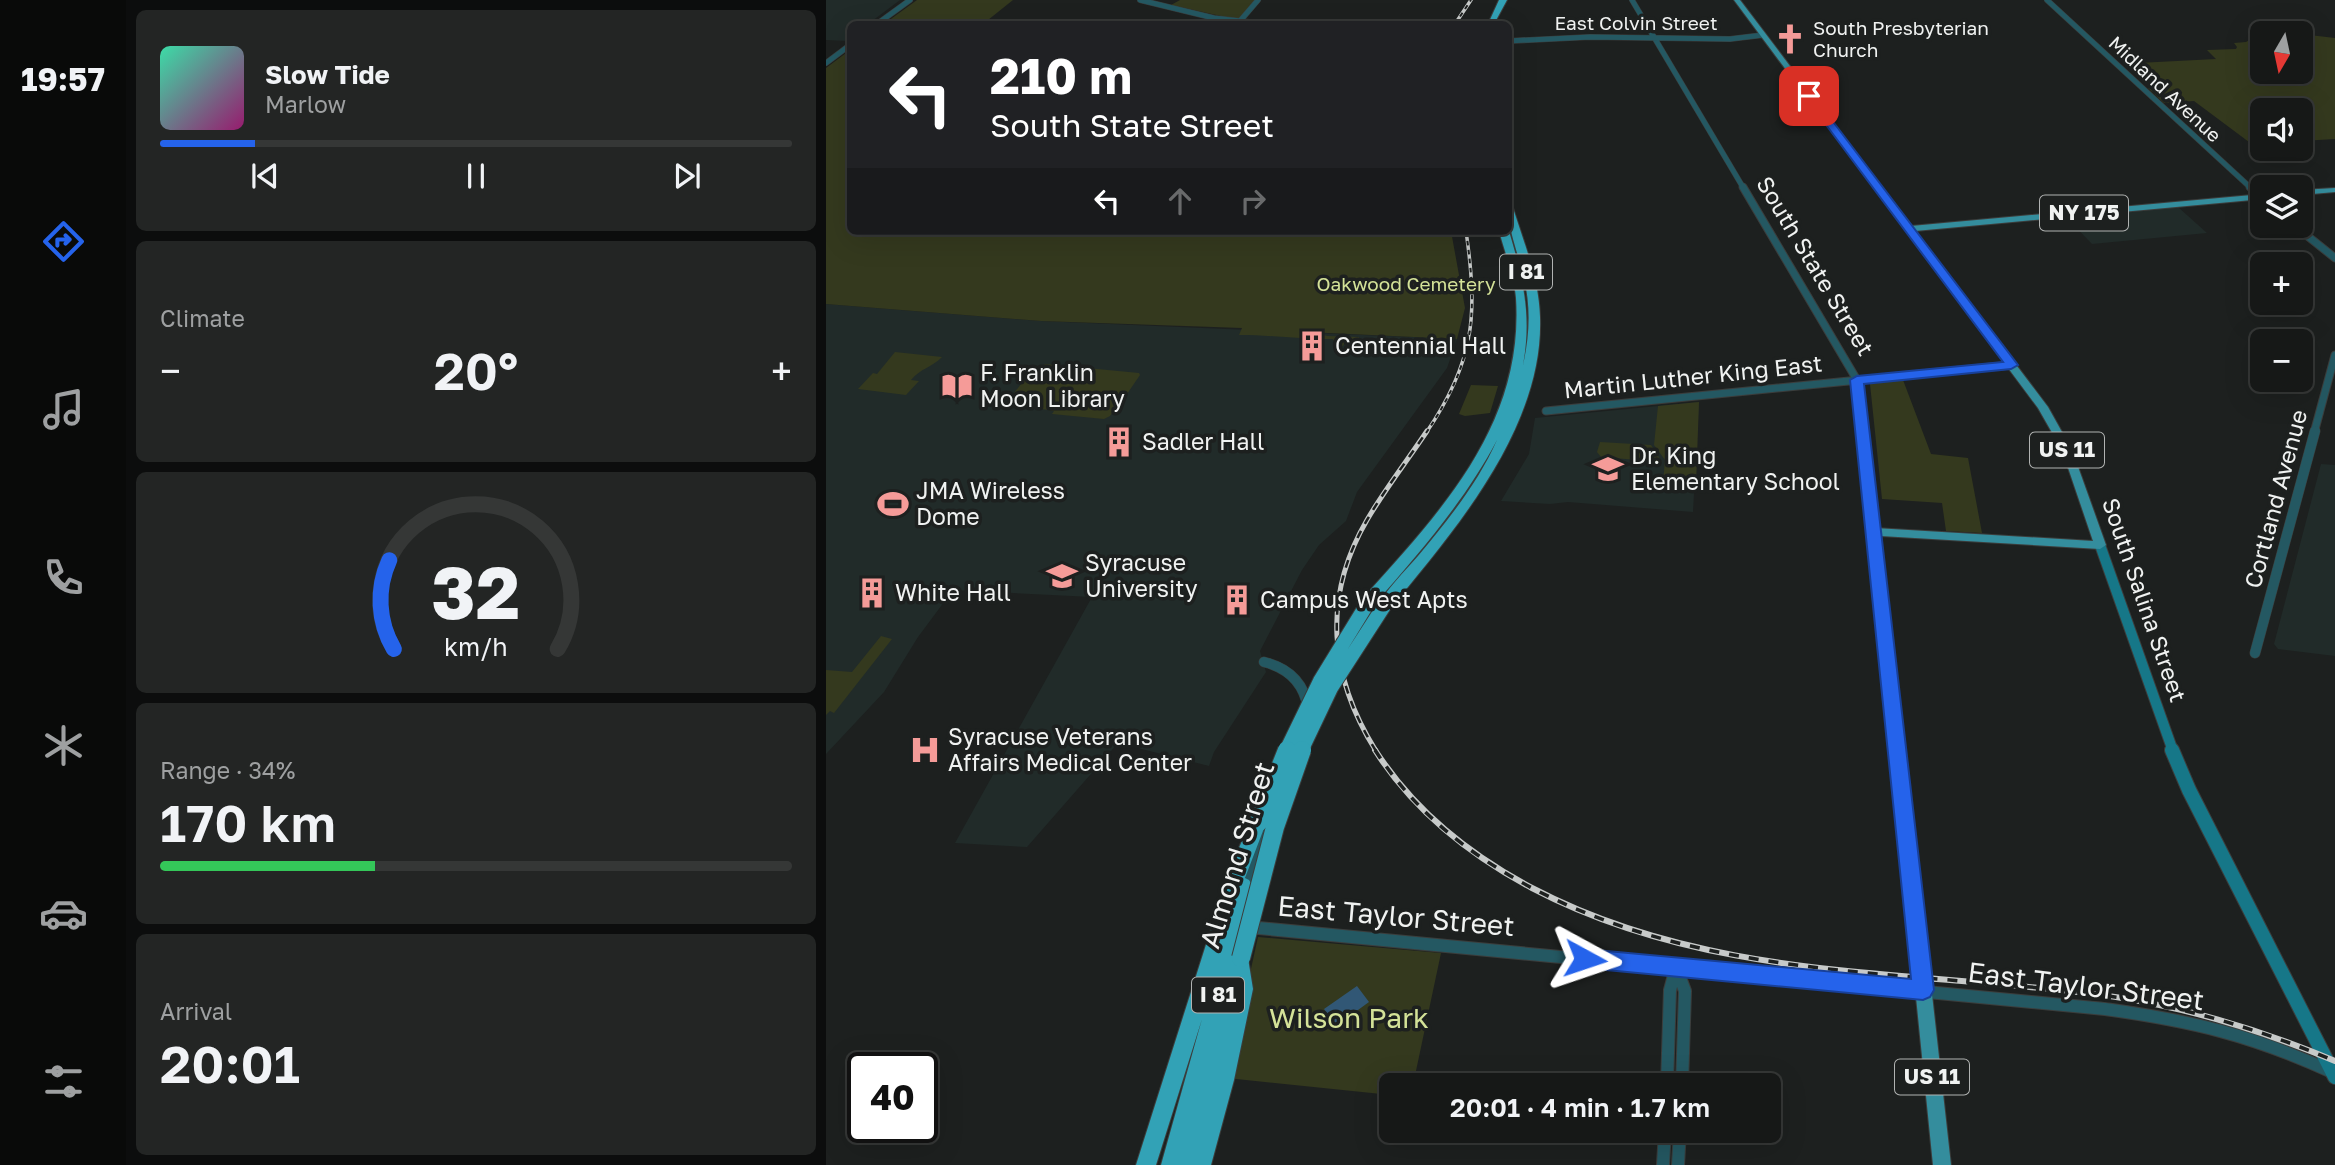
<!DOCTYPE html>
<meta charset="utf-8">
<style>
:root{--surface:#161817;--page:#232524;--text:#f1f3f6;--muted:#9ea0a1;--line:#353736;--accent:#2563eb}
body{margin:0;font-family:"Golos Text",sans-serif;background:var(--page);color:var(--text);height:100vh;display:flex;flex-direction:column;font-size:26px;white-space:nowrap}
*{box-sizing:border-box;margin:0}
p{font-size:23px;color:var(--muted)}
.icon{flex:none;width:38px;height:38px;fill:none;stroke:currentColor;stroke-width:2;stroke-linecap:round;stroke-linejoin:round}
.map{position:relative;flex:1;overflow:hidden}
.drawer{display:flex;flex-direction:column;gap:10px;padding:10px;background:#0c0d0d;width:700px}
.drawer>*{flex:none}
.top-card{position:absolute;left:21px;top:21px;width:665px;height:214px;border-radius:10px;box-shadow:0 7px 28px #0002,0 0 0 2px var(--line);background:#202124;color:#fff;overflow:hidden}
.needle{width:46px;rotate:189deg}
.tools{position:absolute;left:1424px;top:21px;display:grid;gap:14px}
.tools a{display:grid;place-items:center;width:63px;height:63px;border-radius:10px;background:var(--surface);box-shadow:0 7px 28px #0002,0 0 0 2px var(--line);font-size:35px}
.speed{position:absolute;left:21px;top:1052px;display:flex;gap:14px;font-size:35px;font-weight:700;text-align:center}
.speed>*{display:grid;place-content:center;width:91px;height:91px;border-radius:50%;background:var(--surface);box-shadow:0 7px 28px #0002,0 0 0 2px var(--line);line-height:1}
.speed .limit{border:4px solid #111;border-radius:10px;background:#fff;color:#111}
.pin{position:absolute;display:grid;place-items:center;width:60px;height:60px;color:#fff;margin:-30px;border-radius:14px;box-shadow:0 4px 10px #0006}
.me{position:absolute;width:77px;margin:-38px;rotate:95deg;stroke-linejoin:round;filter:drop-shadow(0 0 5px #0008)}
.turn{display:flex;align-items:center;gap:24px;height:147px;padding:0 28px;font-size:32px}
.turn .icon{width:91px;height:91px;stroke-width:2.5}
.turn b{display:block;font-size:49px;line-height:60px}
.lanes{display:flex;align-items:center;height:66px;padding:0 28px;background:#0003;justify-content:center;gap:35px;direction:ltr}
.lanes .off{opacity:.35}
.big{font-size:52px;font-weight:600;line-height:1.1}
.drawer .widget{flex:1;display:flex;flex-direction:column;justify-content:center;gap:10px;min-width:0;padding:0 24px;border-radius:10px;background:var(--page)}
.drawer .dial{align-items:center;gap:0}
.dial svg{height:182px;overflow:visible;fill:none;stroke:var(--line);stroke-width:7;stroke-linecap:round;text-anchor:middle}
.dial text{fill:var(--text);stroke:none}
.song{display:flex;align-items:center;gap:21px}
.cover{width:84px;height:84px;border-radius:10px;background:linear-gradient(135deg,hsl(160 70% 55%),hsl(320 70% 35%))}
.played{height:7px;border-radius:4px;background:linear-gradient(90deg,var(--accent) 15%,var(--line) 15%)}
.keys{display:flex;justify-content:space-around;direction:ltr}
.heat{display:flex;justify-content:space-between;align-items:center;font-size:38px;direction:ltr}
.charge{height:10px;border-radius:5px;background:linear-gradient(90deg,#34c759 34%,var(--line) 0)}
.trip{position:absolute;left:553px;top:1073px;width:402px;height:70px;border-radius:10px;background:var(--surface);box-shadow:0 7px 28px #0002,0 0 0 2px var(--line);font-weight:600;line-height:70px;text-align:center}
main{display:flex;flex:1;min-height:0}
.tabs{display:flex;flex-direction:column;width:126px;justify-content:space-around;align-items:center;background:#090a09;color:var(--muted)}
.tabs .icon{width:49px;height:49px}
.tabs .active{color:var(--accent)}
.tabs b{font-size:32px;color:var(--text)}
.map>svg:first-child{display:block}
.built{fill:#212b29}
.green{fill:#34391e}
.water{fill:#315775}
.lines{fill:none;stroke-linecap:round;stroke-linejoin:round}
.tertiary-far3-casing{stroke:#3b3d3c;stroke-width:6}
.tertiary-far2-casing{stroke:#3b3d3c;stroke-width:9}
.tertiary-far1-casing{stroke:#3b3d3c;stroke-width:11}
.tertiary-casing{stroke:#3b3d3c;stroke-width:14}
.secondary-far1-casing{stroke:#3b3d3c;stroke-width:12}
.secondary-casing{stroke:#3b3d3c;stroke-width:16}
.primary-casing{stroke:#3b3d3c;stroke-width:2}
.motorway-casing{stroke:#3b3d3c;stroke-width:2}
.tertiary-far3{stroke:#245862;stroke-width:5}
.tertiary-far2{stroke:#245862;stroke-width:7}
.tertiary-far1{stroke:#245862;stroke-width:10}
.tertiary{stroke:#245862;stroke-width:12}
.secondary-far1{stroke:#167788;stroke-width:10}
.secondary{stroke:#167788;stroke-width:14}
.primary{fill:#348d9d;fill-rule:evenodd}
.motorway{fill:#32a2b6;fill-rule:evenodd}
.rail-far2-casing{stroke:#c7cac9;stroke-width:3.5}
.rail-far1-casing{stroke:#c7cac9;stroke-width:5}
.rail-casing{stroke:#c7cac9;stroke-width:6}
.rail-far2{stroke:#1d201f;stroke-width:2;stroke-dasharray:4.5;stroke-linecap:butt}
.rail-far1{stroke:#1d201f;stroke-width:2.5;stroke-dasharray:8;stroke-linecap:butt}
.rail{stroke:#1d201f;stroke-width:3.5;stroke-dasharray:10;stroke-linecap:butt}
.motorway-bridge-far1-casing{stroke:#3b3d3c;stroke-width:16;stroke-linecap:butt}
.motorway-bridge-casing{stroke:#3b3d3c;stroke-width:20;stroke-linecap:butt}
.motorway-bridge-far1{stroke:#32a2b6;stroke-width:14}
.motorway-bridge{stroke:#32a2b6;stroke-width:18}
.route{fill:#2563eb;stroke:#184099;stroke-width:2}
.labels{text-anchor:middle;stroke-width:7;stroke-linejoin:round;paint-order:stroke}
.far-street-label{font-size:19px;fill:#f0f2f1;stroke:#1d201f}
.far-poi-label{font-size:19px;fill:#f0f2f1;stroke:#1d201f;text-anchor:start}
.far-park-label{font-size:19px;fill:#d4e298;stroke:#1d201f}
.shield{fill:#1d201f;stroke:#b1b3b2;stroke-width:2}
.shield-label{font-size:21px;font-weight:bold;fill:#f0f2f1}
.street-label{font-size:23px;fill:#f0f2f1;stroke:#1d201f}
.poi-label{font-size:23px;fill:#f0f2f1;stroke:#1d201f;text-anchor:start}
.near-street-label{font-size:28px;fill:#f0f2f1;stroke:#1d201f}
.near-park-label{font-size:28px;fill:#d4e298;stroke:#1d201f}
</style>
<main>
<nav class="tabs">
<b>19:57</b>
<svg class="icon active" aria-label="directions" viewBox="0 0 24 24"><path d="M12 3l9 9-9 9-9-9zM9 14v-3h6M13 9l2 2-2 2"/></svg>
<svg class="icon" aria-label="music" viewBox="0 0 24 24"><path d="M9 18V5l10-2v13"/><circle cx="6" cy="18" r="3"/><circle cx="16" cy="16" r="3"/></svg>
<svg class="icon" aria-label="phone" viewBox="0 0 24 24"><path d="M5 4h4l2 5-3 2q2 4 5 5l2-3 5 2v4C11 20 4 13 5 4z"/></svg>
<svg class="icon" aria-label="climate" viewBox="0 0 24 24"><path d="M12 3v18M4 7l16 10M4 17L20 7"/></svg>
<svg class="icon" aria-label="car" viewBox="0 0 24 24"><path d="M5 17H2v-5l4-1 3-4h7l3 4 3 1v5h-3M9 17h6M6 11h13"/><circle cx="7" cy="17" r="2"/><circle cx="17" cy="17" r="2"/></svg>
<svg class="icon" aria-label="filters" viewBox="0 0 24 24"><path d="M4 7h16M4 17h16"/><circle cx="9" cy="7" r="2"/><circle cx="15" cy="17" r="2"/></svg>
</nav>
<section class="drawer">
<div class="widget">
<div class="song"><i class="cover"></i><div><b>Slow Tide</b><p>Marlow</p></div></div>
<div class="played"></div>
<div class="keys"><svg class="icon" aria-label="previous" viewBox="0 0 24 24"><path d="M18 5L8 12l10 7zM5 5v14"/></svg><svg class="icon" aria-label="pause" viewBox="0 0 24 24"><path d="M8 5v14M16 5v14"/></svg><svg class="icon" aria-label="next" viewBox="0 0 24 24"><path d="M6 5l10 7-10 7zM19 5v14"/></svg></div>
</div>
<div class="widget"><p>Climate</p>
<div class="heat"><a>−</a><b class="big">20°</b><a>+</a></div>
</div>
<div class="widget dial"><svg viewBox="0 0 100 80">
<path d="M14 69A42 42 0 1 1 86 69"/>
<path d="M14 69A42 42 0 0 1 12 30" stroke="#2563eb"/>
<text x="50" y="56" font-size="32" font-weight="700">32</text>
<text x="50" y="72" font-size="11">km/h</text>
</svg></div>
<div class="widget"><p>Range · 34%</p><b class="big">170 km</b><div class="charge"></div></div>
<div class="widget"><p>Arrival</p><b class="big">20:01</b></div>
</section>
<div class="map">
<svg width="1509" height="1165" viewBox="0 0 1509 1165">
<rect width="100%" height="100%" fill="#1d201f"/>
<!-- built -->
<path class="built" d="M0,0H74L42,24H24V38L21,41L0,40Z
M1352,207L1381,233L1266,244L1240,217Z
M0,304L215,321L631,339L621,368L531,492L520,521L493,545L476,570L434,651L440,672L388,752L383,766L292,743L201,847L129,843L266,597L127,590L92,637L58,692L0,754Z
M873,402L867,512L742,502L724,504L675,501L703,454L709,418Z
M1495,464L1509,465V656L1452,649L1448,644Z"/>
<!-- green -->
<path class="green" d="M91,0H187L157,24H58Z
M354,0H429L413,20L345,5Z
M1434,33H1440H1437V72H1475V34L1509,38V139L1475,141V110H1437V144L1427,145L1368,101L1338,103L1322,88L1338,86L1312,63L1390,59L1381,50L1410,49L1411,47L1408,43L1420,42Z
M24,50V231H625L639,308L631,339L480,332L502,336L533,337L532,341L520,340L517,346L509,344L507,339C473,339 446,335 413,335L416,328L215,321L0,304V68Z
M69,352L116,357C105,368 95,368 85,380L93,381L80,395L32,389L47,373L51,374Z
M219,364L313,373L314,375L301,394H297L294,398L297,399L284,416L278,419L226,414L228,411L192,405L197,399L184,398L199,379H203Z
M1077,380L1105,454L1142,458L1156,533L1120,531L1116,503L1056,499L1044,384Z
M645,385L672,386L664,413L639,416L633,414Z
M873,402L870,485H840L837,483L839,460L828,445L832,406Z
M774,442L825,445L836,462L775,457L771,452Z
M55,636L66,639L8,713L4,711L0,715V670L26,672Z
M432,937L615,953L587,1085H565V1095L401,1078Z"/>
<!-- water -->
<path class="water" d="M531,986L543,1002L510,1026L498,1009Z"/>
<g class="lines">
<!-- tertiary-far3 casing -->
<g class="tertiary-far3-casing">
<path id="tertiary-far3" d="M314,0L388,18L441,24
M806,0L918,189
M1221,0L1426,189
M414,21L432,0
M51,24L84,0
M682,41L764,37L904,39L937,35
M0,63L24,45"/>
</g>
<!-- tertiary-far2 casing -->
<g class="tertiary-far2-casing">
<path id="tertiary-far2" d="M917,187L1031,380L1037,433
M1424,187L1437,199
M1469,226L1509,258
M720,411L1185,365
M1488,433L1509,355"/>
</g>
<!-- tertiary-far1 casing -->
<g class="tertiary-far1-casing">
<path id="tertiary-far1" d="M1037,431L1049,532
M1429,653L1489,431
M438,662C462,668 478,683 482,708"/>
</g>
<!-- tertiary casing -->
<g class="tertiary-casing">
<path id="tertiary" d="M421,894L442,818
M422,927L1279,1009C1366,1021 1426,1035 1506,1072
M850,967L859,991L856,1085
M841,1085L844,990L850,968
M837,1165L839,1130
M852,1165L854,1130"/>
</g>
<!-- secondary-far1 casing -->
<g class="secondary-far1-casing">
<path id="secondary-far1" d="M1274,545L1347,751"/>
</g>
<!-- secondary casing -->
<g class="secondary-casing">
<path id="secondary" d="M1346,750L1363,790L1509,1077"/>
</g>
<!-- primary casing -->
<g class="primary-casing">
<path id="primary" d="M908,0H914L1085,226L1437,194V199L1089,231L1222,407L1246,450L1280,545L1274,549L1055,536L1125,1165H1107L1043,532L1049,528L1267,541L1236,450L1212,408Z
M1509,188V192L1475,195V190Z"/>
</g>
<!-- motorway casing -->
<g class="motorway-casing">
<path id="motorway" d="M673,0H681L668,24H662Z
M682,205L687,208C698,243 713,279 714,317C718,427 629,530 563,610L558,611L551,606C562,588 578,572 592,556C622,520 652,483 671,440C639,501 593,553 548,605H538L536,601L538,597C616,510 698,424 690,298C688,275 679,253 673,231H683C697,278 706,316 697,365C704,334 705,305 697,274C691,250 682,230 682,205Z
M432,816L438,818L440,823L419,878L423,880L426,885L411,951L415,950L421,952L427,989L408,1080L385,1165H335L376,1019L330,1165H310L405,866L426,818Z"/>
</g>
<!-- tertiary-far3 -->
<use href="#tertiary-far3" class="tertiary-far3"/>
<!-- tertiary-far2 -->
<use href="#tertiary-far2" class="tertiary-far2"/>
<!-- tertiary-far1 -->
<use href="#tertiary-far1" class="tertiary-far1"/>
<!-- tertiary -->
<use href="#tertiary" class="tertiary"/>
<!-- secondary-far1 -->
<use href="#secondary-far1" class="secondary-far1"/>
<!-- secondary -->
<use href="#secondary" class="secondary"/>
<!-- primary -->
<use href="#primary" class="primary"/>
<!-- motorway -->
<use href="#motorway" class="motorway"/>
<!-- rail-far2 casing -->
<g class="rail-far2-casing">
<path id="rail-far2" d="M629,24L645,0
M600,433C649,361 652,315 640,231"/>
</g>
<!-- rail-far1 casing -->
<g class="rail-far1-casing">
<path id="rail-far1" d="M550,751C503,676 496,597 541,520C559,489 581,461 601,431"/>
</g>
<!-- rail casing -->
<g class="rail-casing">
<path id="rail" d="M549,750C588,811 642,854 706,888C891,985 1096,968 1296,998C1370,1010 1440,1032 1509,1061"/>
</g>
<!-- rail-far2 -->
<use href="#rail-far2" class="rail-far2"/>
<!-- rail-far1 -->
<use href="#rail-far1" class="rail-far1"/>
<!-- rail -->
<use href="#rail" class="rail"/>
<!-- motorway-bridge-far1 casing -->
<g class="motorway-bridge-far1-casing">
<path id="motorway-bridge-far1" d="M460,751L494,681L543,601
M475,751L505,688L558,606"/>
</g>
<!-- motorway-bridge casing -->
<g class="motorway-bridge-casing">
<path id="motorway-bridge" d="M432,823L461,750
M415,958L449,827L476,750"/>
</g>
<!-- motorway-bridge-far1 -->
<use href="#motorway-bridge-far1" class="motorway-bridge-far1"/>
<!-- motorway-bridge -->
<use href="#motorway-bridge" class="motorway-bridge"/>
</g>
<!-- route -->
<path class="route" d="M983,93L986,94L1192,365L1185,369L1038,384L1108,990L1104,997L1097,1000L759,968L752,965L749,959L752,952L759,949L1085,979L1024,380L1031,376L1177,362L980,98V94Z"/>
<!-- icons -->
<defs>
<g id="church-bare" transform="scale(2.415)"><path d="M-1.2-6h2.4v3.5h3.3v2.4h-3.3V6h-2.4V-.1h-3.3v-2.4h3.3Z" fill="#f59b98" stroke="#1d201f" stroke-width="2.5" paint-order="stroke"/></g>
<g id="building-bare" transform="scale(2.415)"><path d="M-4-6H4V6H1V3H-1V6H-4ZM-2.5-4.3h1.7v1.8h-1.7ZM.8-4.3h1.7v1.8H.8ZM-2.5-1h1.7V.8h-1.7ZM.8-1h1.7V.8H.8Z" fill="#f59b98" stroke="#1d201f" stroke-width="2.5" paint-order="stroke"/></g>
<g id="library-bare" transform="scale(2.415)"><path d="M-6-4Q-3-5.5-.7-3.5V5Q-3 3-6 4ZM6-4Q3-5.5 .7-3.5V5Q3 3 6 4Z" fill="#f59b98" stroke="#1d201f" stroke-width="2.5" paint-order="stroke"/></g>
<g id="school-bare" transform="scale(2.415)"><path d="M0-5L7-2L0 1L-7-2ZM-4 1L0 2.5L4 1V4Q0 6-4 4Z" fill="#f59b98" stroke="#1d201f" stroke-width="2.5" paint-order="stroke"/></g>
<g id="stadium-bare" transform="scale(2.415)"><path d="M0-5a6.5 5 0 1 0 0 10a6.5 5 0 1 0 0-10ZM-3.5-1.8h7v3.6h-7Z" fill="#f59b98" stroke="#1d201f" stroke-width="2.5" paint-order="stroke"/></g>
<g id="university-bare" transform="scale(2.415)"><path d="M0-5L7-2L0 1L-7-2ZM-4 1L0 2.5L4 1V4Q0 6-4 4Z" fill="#f59b98" stroke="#1d201f" stroke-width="2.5" paint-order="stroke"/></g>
<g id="hospital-bare" transform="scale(2.415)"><path d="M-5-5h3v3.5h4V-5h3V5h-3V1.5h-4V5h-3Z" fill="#f59b98" stroke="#1d201f" stroke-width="2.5" paint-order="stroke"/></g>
</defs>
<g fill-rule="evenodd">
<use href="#church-bare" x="964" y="39"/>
<use href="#building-bare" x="486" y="346"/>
<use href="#library-bare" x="131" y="386"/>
<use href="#building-bare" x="293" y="442"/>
<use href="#school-bare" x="782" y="469"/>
<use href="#stadium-bare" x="67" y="504"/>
<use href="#university-bare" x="236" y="576"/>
<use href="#building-bare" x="46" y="593"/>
<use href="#building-bare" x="411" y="600"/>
<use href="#hospital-bare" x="99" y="750"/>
</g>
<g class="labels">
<!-- far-street labels -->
<g class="far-street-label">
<text x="810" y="30">East Colvin Street</text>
<text transform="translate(1339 89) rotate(43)" y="7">Midland Avenue</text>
</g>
<!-- far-poi labels -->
<g class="far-poi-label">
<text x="987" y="35">South Presbyterian<tspan x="987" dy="22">Church</tspan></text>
</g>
<!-- far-park labels -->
<g class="far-park-label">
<text x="580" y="291">Oakwood Cemetery</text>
</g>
<!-- shield labels -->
<g class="shield">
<rect x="1214" y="195.5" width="88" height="35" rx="5"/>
<rect x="674" y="254.5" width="52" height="35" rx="5"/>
<rect x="1204" y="432.5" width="74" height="35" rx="5"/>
<rect x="366" y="977.5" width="52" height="35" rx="5"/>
<rect x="1069" y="1059.5" width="74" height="35" rx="5"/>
</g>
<g class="shield-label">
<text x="1258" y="220">NY 175</text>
<text x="700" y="279">I 81</text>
<text x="1241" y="457">US 11</text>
<text x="392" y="1002">I 81</text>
<text x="1106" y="1084">US 11</text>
</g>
<!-- street labels -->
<g class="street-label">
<text transform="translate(989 266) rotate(59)" y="8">South State Street</text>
<text transform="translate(867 377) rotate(-6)" y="8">Martin Luther King East</text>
<text transform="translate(1450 499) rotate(-75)" y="8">Cortland Avenue</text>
<text transform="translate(1318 600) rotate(71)" y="8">South Salina Street</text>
</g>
<!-- poi labels -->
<g class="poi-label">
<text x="509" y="354">Centennial Hall</text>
<text x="154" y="381">F. Franklin<tspan x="154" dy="26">Moon Library</tspan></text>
<text x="316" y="450">Sadler Hall</text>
<text x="805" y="464">Dr. King<tspan x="805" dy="26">Elementary School</tspan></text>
<text x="90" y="499">JMA Wireless<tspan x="90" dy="26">Dome</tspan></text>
<text x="259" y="571">Syracuse<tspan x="259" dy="26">University</tspan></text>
<text x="69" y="601">White Hall</text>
<text x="434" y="608">Campus West Apts</text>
<text x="122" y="745">Syracuse Veterans<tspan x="122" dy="26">Affairs Medical Center</tspan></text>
</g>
<!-- near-street labels -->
<g class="near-street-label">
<text transform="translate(411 855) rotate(-73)" y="10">Almond Street</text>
<text transform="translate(570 916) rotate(5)" y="10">East Taylor Street</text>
<text transform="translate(1260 986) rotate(7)" y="10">East Taylor Street</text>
</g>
<!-- near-park labels -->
<g class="near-park-label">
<text x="523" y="1028">Wilson Park</text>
</g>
</g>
</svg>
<div class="tools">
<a><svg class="needle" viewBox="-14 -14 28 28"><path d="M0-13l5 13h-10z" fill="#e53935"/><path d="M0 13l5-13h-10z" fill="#9ea0a1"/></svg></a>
<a><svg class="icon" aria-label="sound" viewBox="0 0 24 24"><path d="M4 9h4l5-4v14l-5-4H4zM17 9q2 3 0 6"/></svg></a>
<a><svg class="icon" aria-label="layers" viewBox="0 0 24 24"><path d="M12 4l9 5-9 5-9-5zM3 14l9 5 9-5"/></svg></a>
<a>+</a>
<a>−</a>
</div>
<div class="speed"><div class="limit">40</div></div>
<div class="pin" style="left:983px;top:96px;background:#d93025"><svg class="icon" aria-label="arrive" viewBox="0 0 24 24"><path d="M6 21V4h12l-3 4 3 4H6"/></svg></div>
<svg class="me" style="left:759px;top:959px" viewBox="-20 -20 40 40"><path d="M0-17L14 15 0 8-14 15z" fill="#2563eb" stroke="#fff" stroke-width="4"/></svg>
<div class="trip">20:01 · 4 min · 1.7 km</div>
<div class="top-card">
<div class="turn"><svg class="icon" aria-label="left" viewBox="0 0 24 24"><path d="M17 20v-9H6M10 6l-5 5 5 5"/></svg><div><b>210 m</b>South State Street</div></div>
<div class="lanes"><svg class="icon" aria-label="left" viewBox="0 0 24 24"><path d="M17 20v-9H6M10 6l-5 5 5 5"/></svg><svg class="icon off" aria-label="ahead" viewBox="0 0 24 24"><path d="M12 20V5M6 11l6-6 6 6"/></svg><svg class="icon off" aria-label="right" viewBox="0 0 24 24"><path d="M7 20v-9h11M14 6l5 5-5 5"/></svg></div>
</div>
</div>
</main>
